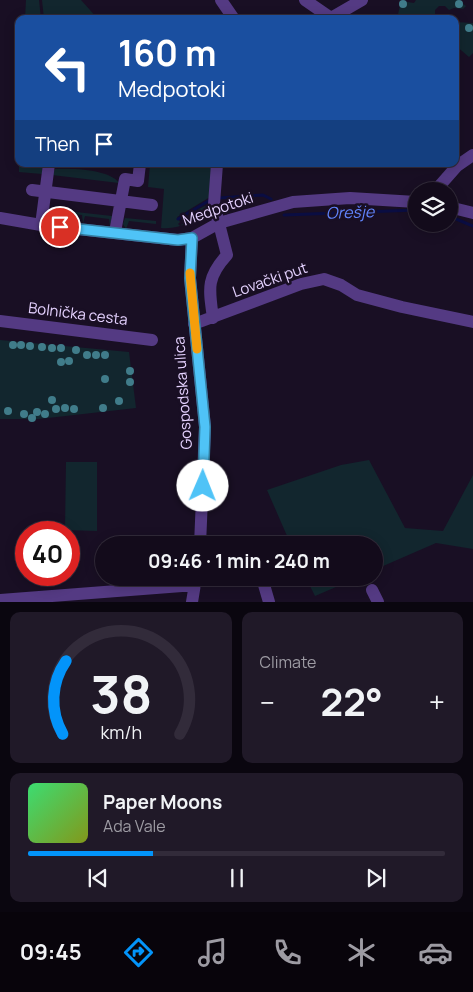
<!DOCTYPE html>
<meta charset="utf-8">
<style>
:root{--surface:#130b1b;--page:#201928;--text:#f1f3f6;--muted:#9d9ba3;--line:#322b3a;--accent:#0394fa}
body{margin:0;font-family:Manrope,sans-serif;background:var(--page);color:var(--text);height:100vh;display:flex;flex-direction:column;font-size:19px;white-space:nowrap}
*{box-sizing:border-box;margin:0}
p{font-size:16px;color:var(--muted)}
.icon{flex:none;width:28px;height:28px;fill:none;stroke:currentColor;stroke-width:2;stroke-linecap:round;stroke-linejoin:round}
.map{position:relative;height:602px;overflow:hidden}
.sheet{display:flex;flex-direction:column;gap:10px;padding:10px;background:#0a060f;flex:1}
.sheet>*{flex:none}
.top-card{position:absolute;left:15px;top:15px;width:444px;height:152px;border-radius:10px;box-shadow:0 2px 12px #0003,0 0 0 1px var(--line);background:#1a4fa0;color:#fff;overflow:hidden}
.tools{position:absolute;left:408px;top:182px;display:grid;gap:10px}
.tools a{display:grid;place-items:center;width:50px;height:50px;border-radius:50%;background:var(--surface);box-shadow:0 2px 12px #0003,0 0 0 1px var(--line);font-size:25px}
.speed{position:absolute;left:15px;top:521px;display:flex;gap:10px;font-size:25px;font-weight:700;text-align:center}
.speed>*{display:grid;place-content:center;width:65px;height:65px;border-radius:50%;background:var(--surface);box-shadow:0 2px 12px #0003,0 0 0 1px var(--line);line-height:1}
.speed .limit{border:8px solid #d22;background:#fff;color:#111}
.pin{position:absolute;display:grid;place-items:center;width:42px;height:42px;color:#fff;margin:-21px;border:2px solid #fff;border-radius:50%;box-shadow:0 1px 5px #0007}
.me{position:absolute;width:55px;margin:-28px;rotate:1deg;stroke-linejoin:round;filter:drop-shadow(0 0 4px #0008)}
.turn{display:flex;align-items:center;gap:18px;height:105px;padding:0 20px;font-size:22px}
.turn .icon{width:65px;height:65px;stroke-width:2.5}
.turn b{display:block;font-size:35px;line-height:42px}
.then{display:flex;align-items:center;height:48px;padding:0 20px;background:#0003;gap:10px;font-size:19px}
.big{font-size:38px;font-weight:700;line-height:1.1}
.sheet .tile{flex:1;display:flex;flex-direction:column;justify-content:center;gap:8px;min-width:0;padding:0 18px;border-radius:10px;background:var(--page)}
.sheet .dial{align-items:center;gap:0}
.dial svg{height:130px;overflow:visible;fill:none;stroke:var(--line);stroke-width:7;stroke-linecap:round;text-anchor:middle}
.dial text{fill:var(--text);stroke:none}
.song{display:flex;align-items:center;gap:15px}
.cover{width:60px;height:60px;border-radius:8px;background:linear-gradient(135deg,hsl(140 70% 55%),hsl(70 70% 35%))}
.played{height:5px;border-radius:2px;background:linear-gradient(90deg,var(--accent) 30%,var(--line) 30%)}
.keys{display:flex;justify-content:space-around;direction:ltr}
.heat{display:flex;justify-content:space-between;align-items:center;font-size:28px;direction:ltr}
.sheet .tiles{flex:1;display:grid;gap:10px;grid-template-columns:1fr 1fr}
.tile:last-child{grid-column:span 2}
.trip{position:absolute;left:95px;top:536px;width:288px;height:50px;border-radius:25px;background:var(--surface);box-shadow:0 2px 12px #0003,0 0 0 1px var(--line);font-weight:700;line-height:50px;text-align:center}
.tab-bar{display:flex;height:80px;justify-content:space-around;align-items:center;background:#08040b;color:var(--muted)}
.tab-bar .icon{width:35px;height:35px}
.tab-bar .on{color:var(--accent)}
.tab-bar b{font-size:22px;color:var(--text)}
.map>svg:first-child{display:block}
.green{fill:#12262e}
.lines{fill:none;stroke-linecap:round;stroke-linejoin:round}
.stream{stroke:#0a0d42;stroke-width:3}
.minor{stroke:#543a83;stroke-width:12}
.tree{fill:#407c8a}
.route-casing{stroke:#337fa1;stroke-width:12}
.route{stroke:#4fc3f7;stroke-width:9}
.slow{stroke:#f59e0b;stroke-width:9}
.labels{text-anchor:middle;stroke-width:5;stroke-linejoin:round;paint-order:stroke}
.street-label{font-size:15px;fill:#e5d2ff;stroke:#190f24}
.water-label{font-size:16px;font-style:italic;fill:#6184fd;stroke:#190f24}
</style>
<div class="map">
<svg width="473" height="602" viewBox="0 0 473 602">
<rect width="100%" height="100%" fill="#190f24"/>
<!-- green -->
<path class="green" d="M26,0H39L41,19H25Z
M42,0H81L98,19H44Z
M416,0H458L466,6L463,9L454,8L449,10L445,6H439L435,10V19H397L401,1L414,3Z
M455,22L473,23V53L469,57L455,45Z
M19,48V133L17,50Z
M19,164H43L42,174L19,172Z
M150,164H210L212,169L210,197L177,217L180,222L178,224L180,226L192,216L191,213L209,204L208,208C194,220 180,230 161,228L164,189L148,187Z
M55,169C70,168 110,169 119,183L52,175Z
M49,209L112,216L110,227L109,219L85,216L83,224L82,215L51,212L48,220Z
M125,218L156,221V224L129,221L126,229L123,224Z
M0,340L129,352L136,408L39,419H0Z
M369,460L405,528L443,531L473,475V549L436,543L374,570V545H291L267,490L341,465Z
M66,462H97V531L65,530Z
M306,578H357L315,596Z"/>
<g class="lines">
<!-- stream -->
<path class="stream" d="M219,198L263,195L271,199
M284,215L416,210
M449,216L473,226
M178,219L210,200"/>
<!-- minor -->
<path class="minor" d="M221,0L234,19
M305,0L331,18L362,0
M32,190L152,205
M435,191L457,166L473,155
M449,207L473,213
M0,218L41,225L178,240L192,238L219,223L293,202L350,198L416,202
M41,225L49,164
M115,232L125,179L138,181L140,164
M192,238L190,278L205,427L200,545
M213,318C209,289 206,278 227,255L214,204L217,164
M0,321L152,340
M194,324L301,284L324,279L341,285L357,295L402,307L473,322
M262,578L269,602
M372,590L378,602
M0,600L195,585
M192,602L196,578"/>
</g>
<!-- trees -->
<g class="tree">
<circle cx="403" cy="4" r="4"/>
<circle cx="459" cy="4" r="4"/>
<circle cx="469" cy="28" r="4"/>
<circle cx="13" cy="345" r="4"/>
<circle cx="21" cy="345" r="4"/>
<circle cx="30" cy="346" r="4"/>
<circle cx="42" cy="347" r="4"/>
<circle cx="52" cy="348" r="4"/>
<circle cx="61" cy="348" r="4"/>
<circle cx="76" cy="350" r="4"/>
<circle cx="87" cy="355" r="4"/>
<circle cx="96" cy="355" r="4"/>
<circle cx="105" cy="355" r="4"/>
<circle cx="69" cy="361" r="4"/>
<circle cx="61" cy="362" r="4"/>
<circle cx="130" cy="371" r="4"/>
<circle cx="105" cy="379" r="4"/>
<circle cx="130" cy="382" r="4"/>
<circle cx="52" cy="400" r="4"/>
<circle cx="119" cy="401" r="4"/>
<circle cx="65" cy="408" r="4"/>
<circle cx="103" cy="408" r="4"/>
<circle cx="56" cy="409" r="4"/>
<circle cx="74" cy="409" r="4"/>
<circle cx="8" cy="411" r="4"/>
<circle cx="37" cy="412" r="4"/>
<circle cx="24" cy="414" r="4"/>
<circle cx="45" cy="414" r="4"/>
<circle cx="32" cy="418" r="4"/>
</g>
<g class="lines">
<!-- route casing -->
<g class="route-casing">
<path id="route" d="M60,227L178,240L192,238L190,278L205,427L203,486"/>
</g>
<!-- route -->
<use href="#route" class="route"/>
<!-- slow -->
<path class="slow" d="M190,273L197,349"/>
</g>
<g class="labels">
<!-- street labels -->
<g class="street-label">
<text transform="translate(218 209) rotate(-19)" y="5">Medpotoki</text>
<text transform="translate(270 280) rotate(-19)" y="5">Lovački put</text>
<text transform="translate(78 314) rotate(7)" y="5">Bolnička cesta</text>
<text transform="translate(183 393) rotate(-94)" y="5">Gospodska ulica</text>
</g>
<!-- water labels -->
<g class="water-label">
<text transform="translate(350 212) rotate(-2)" y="6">Orešje</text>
</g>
</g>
</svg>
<div class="tools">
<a><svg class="icon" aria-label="layers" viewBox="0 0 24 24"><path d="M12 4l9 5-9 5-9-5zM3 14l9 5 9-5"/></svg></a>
</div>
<div class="speed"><div class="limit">40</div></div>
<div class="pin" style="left:60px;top:227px;background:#d93025"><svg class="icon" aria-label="arrive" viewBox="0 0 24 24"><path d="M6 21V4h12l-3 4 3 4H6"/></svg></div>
<svg class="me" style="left:203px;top:486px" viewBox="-20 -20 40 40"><circle r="19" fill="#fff"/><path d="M0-13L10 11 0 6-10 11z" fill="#4fc3f7"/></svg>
<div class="trip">09:46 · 1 min · 240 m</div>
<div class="top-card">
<div class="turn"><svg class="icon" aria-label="left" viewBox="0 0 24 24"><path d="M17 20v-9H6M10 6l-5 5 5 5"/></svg><div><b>160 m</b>Medpotoki</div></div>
<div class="then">Then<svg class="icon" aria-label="arrive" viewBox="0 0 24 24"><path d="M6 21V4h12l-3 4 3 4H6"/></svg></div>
</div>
</div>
<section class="sheet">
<div class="tiles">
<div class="tile dial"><svg viewBox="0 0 100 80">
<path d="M14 69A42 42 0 1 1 86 69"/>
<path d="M14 69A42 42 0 0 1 16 24" stroke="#0394fa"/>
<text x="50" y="56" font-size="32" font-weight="700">38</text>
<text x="50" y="72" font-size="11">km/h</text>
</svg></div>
<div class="tile"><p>Climate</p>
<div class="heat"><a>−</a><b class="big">22°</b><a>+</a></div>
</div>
<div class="tile">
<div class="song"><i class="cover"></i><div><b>Paper Moons</b><p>Ada Vale</p></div></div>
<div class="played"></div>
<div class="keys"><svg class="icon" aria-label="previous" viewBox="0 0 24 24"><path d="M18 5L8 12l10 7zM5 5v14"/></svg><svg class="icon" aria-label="pause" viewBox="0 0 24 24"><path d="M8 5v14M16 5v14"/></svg><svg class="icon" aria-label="next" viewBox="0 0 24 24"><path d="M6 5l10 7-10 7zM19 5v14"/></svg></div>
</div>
</div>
</section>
<nav class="tab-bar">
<b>09:45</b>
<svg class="icon on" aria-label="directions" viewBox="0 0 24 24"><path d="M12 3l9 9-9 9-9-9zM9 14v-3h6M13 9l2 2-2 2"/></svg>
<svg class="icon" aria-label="music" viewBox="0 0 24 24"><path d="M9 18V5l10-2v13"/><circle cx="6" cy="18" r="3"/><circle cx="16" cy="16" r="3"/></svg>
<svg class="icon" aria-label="phone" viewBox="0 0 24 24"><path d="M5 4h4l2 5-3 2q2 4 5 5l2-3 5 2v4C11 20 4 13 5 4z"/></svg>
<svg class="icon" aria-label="climate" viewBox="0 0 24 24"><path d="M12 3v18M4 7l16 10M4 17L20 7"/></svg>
<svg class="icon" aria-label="car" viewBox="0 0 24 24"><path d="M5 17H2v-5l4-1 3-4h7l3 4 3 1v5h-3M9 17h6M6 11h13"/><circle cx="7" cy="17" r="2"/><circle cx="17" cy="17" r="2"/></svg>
</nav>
